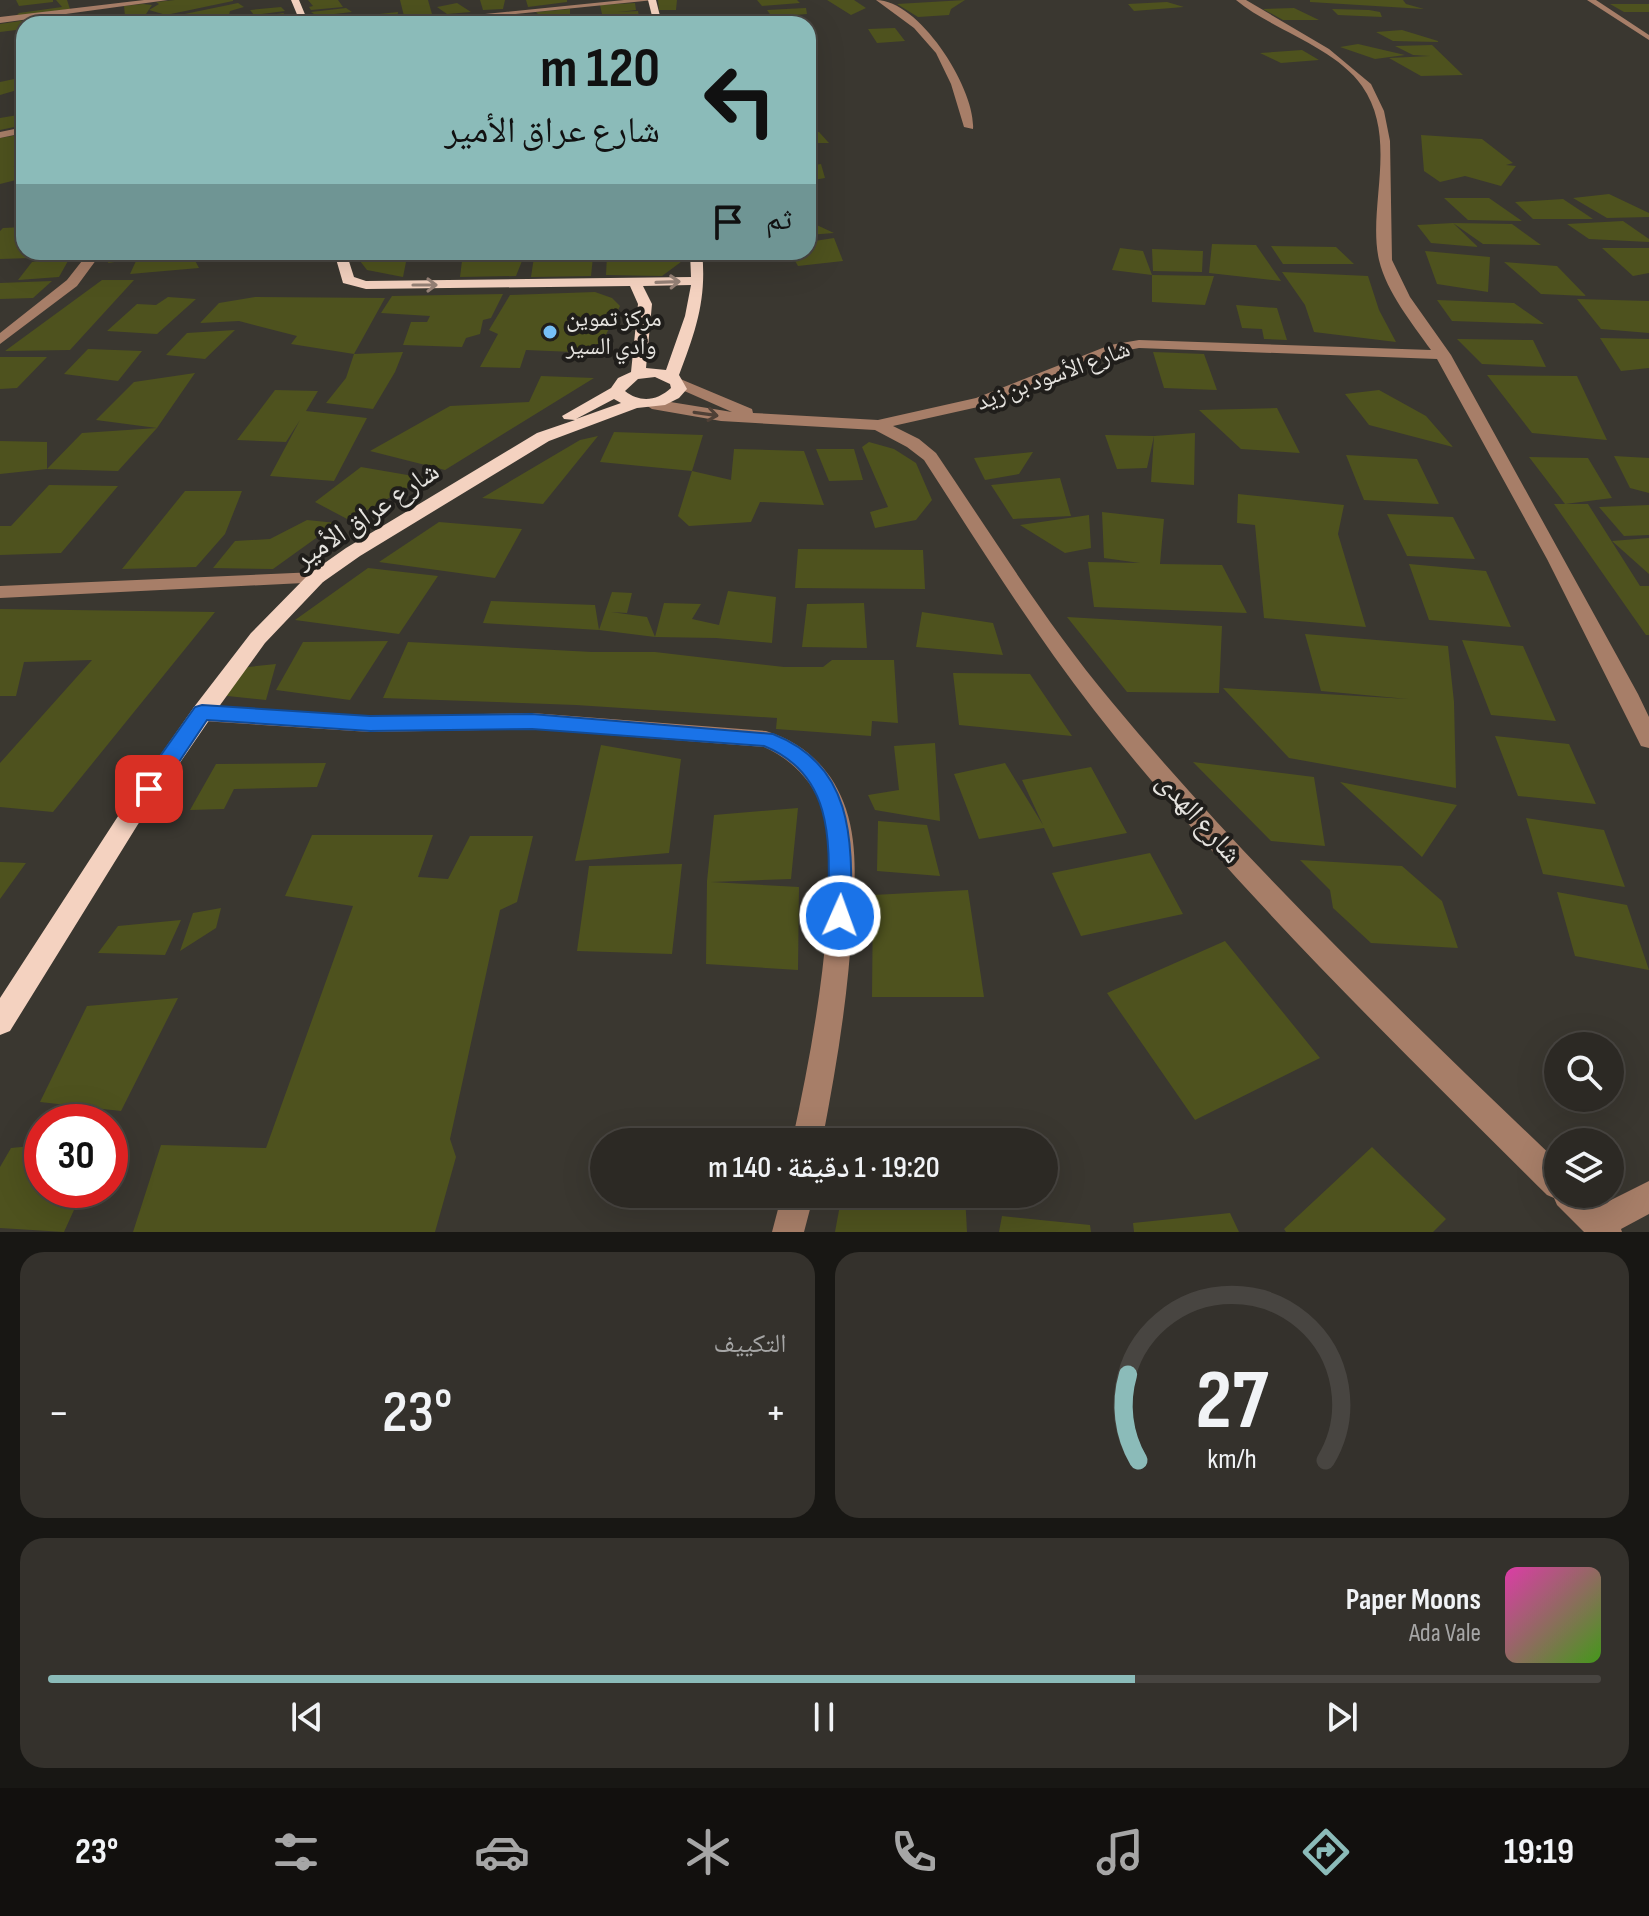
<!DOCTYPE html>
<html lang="ar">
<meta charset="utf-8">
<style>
:root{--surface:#2c2924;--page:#34312c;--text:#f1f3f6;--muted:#a6a6a6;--line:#484541;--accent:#8bbbb9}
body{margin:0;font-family:"Sofia Sans Condensed","Noto Naskh Arabic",sans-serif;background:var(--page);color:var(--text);direction:rtl;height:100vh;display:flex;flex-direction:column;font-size:30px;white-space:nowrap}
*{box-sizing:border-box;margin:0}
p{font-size:26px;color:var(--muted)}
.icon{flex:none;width:44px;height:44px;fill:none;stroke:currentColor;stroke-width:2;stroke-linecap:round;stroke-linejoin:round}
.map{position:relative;height:1232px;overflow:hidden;direction:ltr}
.sheet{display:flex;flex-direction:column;gap:20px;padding:20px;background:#181714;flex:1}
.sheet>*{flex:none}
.top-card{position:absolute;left:16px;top:16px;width:800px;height:244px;border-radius:24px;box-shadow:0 8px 32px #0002,0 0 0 2px var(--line);direction:rtl;background:#8bbbb9;color:#111;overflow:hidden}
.tools{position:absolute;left:1544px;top:1032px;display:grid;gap:16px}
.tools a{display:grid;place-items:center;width:80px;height:80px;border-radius:50%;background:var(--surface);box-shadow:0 8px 32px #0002,0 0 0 2px var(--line);font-size:40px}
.speed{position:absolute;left:24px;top:1104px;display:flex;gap:16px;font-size:40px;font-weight:700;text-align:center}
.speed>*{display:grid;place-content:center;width:104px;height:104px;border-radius:50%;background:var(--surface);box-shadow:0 8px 32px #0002,0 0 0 2px var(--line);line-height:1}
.speed .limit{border:12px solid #d22;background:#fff;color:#111}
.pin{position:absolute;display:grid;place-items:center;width:68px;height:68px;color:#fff;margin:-34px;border-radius:16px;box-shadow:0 4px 12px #0006}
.me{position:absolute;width:88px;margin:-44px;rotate:2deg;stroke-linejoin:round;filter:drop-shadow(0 0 6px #0008)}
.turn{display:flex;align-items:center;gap:28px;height:168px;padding:0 24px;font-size:36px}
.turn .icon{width:104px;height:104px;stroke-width:2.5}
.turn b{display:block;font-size:56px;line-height:68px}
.then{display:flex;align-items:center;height:76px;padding:0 24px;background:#0003;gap:16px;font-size:30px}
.big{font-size:60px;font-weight:600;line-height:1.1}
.sheet .tile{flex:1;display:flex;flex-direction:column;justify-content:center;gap:12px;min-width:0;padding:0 28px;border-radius:24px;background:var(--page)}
.sheet .dial{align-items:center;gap:0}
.dial svg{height:208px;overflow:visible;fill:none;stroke:var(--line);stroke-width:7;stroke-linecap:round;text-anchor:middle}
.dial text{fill:var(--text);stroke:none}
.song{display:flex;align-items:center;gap:24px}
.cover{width:96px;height:96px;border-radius:12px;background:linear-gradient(135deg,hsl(320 70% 55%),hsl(100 70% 35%))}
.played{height:8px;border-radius:4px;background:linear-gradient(90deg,var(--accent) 70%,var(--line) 70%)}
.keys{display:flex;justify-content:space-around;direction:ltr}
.heat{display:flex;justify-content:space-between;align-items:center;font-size:44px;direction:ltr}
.sheet .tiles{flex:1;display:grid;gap:20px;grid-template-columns:1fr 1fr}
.tile:last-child{grid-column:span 2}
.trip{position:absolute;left:590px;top:1128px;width:468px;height:80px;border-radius:40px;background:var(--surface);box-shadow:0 8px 32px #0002,0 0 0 2px var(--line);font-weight:600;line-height:80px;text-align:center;direction:rtl}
.dock{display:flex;height:128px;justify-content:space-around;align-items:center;background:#12100e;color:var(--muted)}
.dock .icon{width:56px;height:56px}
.dock .selected{color:var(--accent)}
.dock b{font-size:36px;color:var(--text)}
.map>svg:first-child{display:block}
.building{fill:#4e521e}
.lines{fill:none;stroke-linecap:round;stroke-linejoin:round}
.minor{fill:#a77e68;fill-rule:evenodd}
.major{fill:#f4d2c0;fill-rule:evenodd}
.oneway{stroke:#958176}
.oneway2{stroke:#4f4036}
.route{fill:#1a73e8;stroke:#114b97;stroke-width:2}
.poi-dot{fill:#76c0f7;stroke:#201e1b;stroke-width:3}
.labels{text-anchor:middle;stroke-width:8;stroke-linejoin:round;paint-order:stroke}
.far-poi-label{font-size:24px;fill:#e5e3df;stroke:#201e1b;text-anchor:start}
.far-street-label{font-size:24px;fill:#e5e3df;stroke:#201e1b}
.street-label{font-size:28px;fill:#e5e3df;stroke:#201e1b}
</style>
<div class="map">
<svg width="1649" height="1232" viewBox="0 0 1649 1232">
<rect width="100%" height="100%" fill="#3a3730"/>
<!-- building -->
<path class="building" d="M16,0H53V2L19,6Z
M56,0H67L70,9L16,16L19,13L62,7Z
M175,0H233V1L166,15L149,10L159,4L156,2Z
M308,0H338L343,7L311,10L309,7L313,6Z
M400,0H428L432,14L404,16Z
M480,0H505L503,9L483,10Z
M526,0H567V2L528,7Z
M658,0H677L676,10H659Z
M757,0H797L800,3L762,6Z
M827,0H854L866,8L851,15Z
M965,0L951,9L949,15L918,17L897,4Z
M1310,0H1403L1406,4L1424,9L1310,2Z
M1167,2L1184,7L1134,11L1128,4Z
M238,3L244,7L230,11L229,15L172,21L170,17Z
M457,3L471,12L447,14L437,7Z
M635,3L636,10L618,12L638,11L640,21L604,23L600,5Z
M143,4L152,5L146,14L125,16L124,6Z
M1610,4H1649V12H1624Z
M281,7L285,11L254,15L250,10Z
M346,8L352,12L317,16L311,12Z
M806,8L807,14L772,17L767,10Z
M1294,8L1319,20H1283L1263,9Z
M570,9V14L542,18L536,12Z
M1332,9L1369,10L1380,12L1382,17L1338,15Z
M398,12L397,20L357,24L351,17Z
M67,13L72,24H43L34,18Z
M284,13L282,18L288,24H264L255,17Z
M156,14L159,23L127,24V17Z
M120,16V24H93V19Z
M27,20L24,29L0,32V24Z
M895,28L905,41L877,43L868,29Z
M1402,30L1438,41V42L1393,41L1376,32Z
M1358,44L1405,55L1375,59L1340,47Z
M1432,45L1463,75L1421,76L1389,58L1430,56L1413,55L1395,46Z
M1302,50L1319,60L1281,63L1260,53Z
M24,77V88L0,95V82Z
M24,114V125L0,130V118Z
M808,132H819L829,143H808Z
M24,134V163L13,167L24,165V178L0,184V138Z
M1421,135L1482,139L1513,163L1506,165L1516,166L1501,186L1465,176L1440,182L1424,171Z
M821,164L825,178L808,181V166Z
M1609,194L1649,213V217L1607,218L1573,198Z
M1444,198H1489L1522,221L1468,220Z
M1563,199L1593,219H1533L1515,202Z
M808,221L834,233L808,235Z
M1623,221L1649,239V242L1589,239L1567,224Z
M1453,223L1512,224L1541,245L1483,244Z
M1453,223L1478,247L1431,243L1417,225Z
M24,227V252H73L59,277L18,280L32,262L62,257L0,259V231L3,228Z
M834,238L843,261L798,266L790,252H808V242Z
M1212,244L1256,245L1281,281L1209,273Z
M1271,246L1336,247L1354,264H1283Z
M1120,248L1143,251L1152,275L1112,270Z
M1602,248H1649V273L1633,276Z
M1152,249L1203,251L1202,272L1153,271Z
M1425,251L1490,257L1488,292L1437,284Z
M113,252H152L148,257L108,263Z
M274,252H320L318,258L264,262Z
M361,252H408L403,277L367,270L360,261Z
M415,252H471V258H413Z
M646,252H683L685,259L662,276L606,275L607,255H643Z
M191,253L199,268L130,274L136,261Z
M534,257H593L591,276L531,277Z
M462,261H522L516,276L460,277Z
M1504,262L1557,266L1586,296L1541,294Z
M1282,272L1368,276L1379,310L1396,342L1314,332L1305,305Z
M1152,275L1214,276L1205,305L1152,302Z
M102,280H134L70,350L5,351Z
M52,281L33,298L0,299V283Z
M595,292L612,298L620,306L597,353L526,350L520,368L480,367L498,334L489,330L510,295Z
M503,294L491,318L483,320L480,334L466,338L462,347L403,345L411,322H427L430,316L381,313L392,296Z
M168,297L196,299L157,334L107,331L137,304L156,305Z
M255,297L385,298L354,354L403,352L395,372L373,409L326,403L346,378L354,354L291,344L297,336L239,321L200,323L219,303Z
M1577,299L1649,301V333L1601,329Z
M1437,300L1514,303L1544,324L1452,321Z
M1236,305L1277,308L1287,340L1264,339L1262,329L1242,328Z
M235,330L205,359L166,355L187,333Z
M1600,338L1649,339V368L1621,371Z
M1457,339L1533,340L1546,367L1482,364Z
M88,349L142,351L118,381L64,374Z
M1153,352L1204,354L1217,390L1164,388Z
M0,357H47L17,388L0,389Z
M195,373L157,428L118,471L47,469L82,433L157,428L96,420L134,382Z
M1487,375L1577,376L1607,440L1532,433Z
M541,376L594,378L445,470L370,451L450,406L529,402Z
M275,390L318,391L306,411L367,418L334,481L270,476L300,420L286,442L237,440Z
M1379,390L1426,416L1453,447L1369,425L1345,394Z
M1277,408L1300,453L1241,449L1199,410Z
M614,432L703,435L692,471L600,462Z
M1195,433L1194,485L1151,482L1154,436Z
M1105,435L1154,436L1147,468L1117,469Z
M598,436L543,504L482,498L580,440Z
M0,441L47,442V469L0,474Z
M869,442L894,449L916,463L932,500L916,520L875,528L870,512L888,507L862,447Z
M734,449L804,451L824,505L760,502L751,522L689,526L678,516L692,471L731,480Z
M816,449H854L863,480L829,481Z
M1033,452L1019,474L985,480L974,458Z
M1346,455L1417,459L1439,504L1364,500Z
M1614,456L1649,458V493L1630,488Z
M1529,457L1588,458L1612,498L1565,504Z
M361,467L425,478L349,520L315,502Z
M1060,478L1071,516L1013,519L991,485Z
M49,485L118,486L61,553L0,555V526H11Z
M185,491H242L225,534L196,567L122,569Z
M1238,494L1344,505L1338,534L1366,627L1264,618L1255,525L1237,523Z
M1554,504H1588L1640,586H1649V635H1646Z
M1649,505V535L1624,536L1599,507Z
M1102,512L1164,519L1160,564L1222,565L1247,613L1094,607L1088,562L1140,563L1104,558Z
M1387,514L1453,517L1475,559L1407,556Z
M1089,515L1091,548L1065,553L1020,525Z
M307,520L337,523L273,569L213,568L235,541L270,539Z
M439,522L522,529L495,578L379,562Z
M1649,538V574L1612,541Z
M798,549L923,550L925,589L795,588Z
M1409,564L1486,571L1511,627L1429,620Z
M368,568L438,576L399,634L295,620Z
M728,591L776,597L772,643L716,638L655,637L664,603L701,604L692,619L719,625Z
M612,592L632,593L627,613L611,612L647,617L655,637L599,630Z
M491,601L595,605L599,630L483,623Z
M864,603L867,648L802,647L807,604Z
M0,609L215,612L53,812L0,807V763L92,660L24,662L16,696H0Z
M922,612L993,623L1003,655L916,647Z
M1067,617L1222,626L1219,693L1127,692Z
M1305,634L1448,646L1454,702L1456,788L1289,758L1223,688L1408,699L1321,691Z
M1462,640L1523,646L1556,721L1491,715Z
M388,641L350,700L276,690L303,642Z
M408,642L592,652H655L784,667H823L832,660H894L898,723L872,721L871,736L776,729L777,718L576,705L383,698Z
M276,664L266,700L218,695L248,667Z
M953,673L1030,674L1072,736L959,725Z
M1495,736L1569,744L1596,804L1518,796Z
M935,743L940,821L875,810L868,795L899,790L894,746Z
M601,745L681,759L669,853L575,861Z
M1193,762L1314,777L1325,846L1271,841Z
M326,763L317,787L234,789L224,809L190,810L216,764Z
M1005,763L1043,825L1022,780L1091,767L1127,833L1053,847L1044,828L979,839L954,774Z
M1340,782L1457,805L1422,857Z
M798,808L791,879L711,882L799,887L798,970L706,964L707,881L714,815Z
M1526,818L1604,830L1625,887L1543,874Z
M878,821L927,825L940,876L877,871Z
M312,835H433L418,877L448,879L470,836H533L517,902L500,910L450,1139L456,1157L435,1232H133L161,1145L266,1148L353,906L285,896Z
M1150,853L1183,914L1081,936L1052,873Z
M1300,860L1402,866L1442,901L1458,948L1371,943L1333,908L1330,890Z
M0,862L26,863L0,899Z
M682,864L672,954L577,951L589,866Z
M968,890L984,997H872L873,895Z
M1557,892L1627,905L1649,970L1575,956Z
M221,908L216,928L180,951L193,913Z
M181,920L165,955L98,953L118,926Z
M1225,941L1320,1058L1195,1120L1107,993Z
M178,998L121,1111L40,1102L87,1006Z
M42,1145V1190H83L64,1232L0,1228V1167L11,1148Z
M1372,1147L1446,1219L1433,1232H1286L1284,1229Z
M842,1194H965L967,1232H835Z
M1230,1213L1239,1232H1134L1133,1223Z
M1002,1216L1090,1225L1091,1232H999Z"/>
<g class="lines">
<!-- minor -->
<path class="minor" d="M144,0H168L0,23V17Z
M624,0H654L416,24H385Z
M876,0C920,0 976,90 973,129L964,127L951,84L936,53L914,28Z
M1236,0H1246L1329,49L1371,84L1384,111L1390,141L1392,260L1410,297L1451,355L1638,694L1649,717V748L1641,746L1638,740L1547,559L1437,359L1139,348L1118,352L987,405L893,426L919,439L936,453C993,537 1046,623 1111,701C1248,866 1403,1014 1558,1162V1194H1590L1601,1205L1649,1181V1214L1621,1229L1622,1232H1584L1557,1205L1554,1198L1547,1195C1390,1039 1230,884 1094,710C1032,630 979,545 924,460L907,447L875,430L721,421L652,409L644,404L652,399L732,412L673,386V380L678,378L752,409L753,413L878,420L976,398L1110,345L1139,340L1431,350C1412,323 1387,293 1379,260C1367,207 1399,139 1362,86C1335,47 1272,30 1236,0Z
M1587,0H1596L1649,35V40Z
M24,127V133L0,138V132Z
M89,252H102L77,286L0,344V333L67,280Z
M316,572L326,578L323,582L0,598V586Z
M202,705L370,716L532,713L766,731C805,743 833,770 846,809C858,845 855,886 852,924C848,998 836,1069 822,1142H792C808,1069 821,998 827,924C829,886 834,844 822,808C813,781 790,758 764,747L532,729L370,732L202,721L194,719L191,713L194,707Z
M782,1194H814L804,1232H772Z"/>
<!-- major -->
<path class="major" d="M291,0H299L309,24H301Z
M648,0H656L662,24H654Z
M334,252H346L354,277L366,281L691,277L690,252H702C707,298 696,331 679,375L687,389L679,398L665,405L637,408L549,441L360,556L323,582L265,643L210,719L140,821L10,1031L0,1035V998L124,807L194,707L251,633L309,574L346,548L537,433L575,420L564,419L562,416L611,388L618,378L631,372L638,304L630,286L366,289L343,283ZM691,285L685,316L666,370L646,368L652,304L643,286ZM655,377L670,384L671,388C657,401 640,403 625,391L638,379ZM614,399L621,403L576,419Z"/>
</g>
<!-- one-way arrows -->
<defs><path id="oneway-shaft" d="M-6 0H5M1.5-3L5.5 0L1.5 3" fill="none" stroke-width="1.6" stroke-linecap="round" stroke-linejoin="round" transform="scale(2)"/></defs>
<g class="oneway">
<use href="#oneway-shaft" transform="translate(668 282) rotate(-2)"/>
<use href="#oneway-shaft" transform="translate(425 285)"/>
</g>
<use class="oneway2" href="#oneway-shaft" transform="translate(706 414) rotate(8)"/>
<!-- route -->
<path class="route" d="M202,705L370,716L532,714L773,734C855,766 852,842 851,916L848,924L840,927L831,924L828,916C829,851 838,776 764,746L532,729L370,731L207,720L157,795L149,797L141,795L138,789L141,783L195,707Z"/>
<!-- markers -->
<circle class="poi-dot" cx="550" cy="332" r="8"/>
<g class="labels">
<!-- far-poi labels -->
<g class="far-poi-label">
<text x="566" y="326">مركز تموين<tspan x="566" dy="28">وادي السير</tspan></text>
</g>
<!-- far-street labels -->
<g class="far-street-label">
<text transform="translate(1053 375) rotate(-20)" y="8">شارع الأسود بن زيد</text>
</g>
<!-- street labels -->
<g class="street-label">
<text transform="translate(366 514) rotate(-34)" y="10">شارع عراق الأمير</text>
<text transform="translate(1200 817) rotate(48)" y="10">شارع الهدى</text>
</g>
</g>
</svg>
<div class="tools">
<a><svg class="icon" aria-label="search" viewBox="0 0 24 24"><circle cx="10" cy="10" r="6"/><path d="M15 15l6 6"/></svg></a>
<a><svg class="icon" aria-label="layers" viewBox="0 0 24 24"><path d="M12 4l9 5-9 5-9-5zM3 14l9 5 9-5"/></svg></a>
</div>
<div class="speed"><div class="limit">30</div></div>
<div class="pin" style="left:149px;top:789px;background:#d93025"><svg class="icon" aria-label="arrive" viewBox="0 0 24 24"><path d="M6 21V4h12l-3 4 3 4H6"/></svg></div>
<svg class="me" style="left:840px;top:916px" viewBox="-20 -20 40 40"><circle r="17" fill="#1a73e8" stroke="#fff" stroke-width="3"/><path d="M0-11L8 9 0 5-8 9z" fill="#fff"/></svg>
<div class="trip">19:20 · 1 دقيقة · 140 m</div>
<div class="top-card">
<div class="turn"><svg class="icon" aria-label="left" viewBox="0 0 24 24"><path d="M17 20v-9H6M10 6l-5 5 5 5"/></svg><div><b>120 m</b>شارع عراق الأمير</div></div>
<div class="then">ثم<svg class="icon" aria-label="arrive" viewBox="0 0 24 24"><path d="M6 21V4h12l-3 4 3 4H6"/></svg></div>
</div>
</div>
<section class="sheet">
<div class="tiles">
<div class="tile dial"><svg viewBox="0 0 100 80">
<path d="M14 69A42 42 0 1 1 86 69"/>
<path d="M14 69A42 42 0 0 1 10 36" stroke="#8bbbb9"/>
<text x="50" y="56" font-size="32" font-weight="700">27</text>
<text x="50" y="72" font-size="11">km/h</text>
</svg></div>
<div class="tile"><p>التكييف</p>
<div class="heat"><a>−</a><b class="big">23°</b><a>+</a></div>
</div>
<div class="tile">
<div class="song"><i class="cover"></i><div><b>Paper Moons</b><p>Ada Vale</p></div></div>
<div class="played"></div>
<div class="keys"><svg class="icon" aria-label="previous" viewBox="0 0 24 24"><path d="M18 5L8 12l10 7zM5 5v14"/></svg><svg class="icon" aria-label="pause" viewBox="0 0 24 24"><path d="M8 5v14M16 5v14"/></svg><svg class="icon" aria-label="next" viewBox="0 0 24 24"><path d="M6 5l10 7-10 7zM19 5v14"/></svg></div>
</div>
</div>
</section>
<nav class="dock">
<b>19:19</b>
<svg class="icon selected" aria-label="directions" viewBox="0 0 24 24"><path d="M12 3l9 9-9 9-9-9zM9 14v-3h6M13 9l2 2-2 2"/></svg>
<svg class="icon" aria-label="music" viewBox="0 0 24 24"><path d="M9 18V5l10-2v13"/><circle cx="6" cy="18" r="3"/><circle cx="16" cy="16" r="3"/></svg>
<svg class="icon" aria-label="phone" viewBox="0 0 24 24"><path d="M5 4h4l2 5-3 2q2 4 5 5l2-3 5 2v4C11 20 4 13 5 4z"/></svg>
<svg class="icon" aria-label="climate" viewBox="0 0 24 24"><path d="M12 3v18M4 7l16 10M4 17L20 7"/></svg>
<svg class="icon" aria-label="car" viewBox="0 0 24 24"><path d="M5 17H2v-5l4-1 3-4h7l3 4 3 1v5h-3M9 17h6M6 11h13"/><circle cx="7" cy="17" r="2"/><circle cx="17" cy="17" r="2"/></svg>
<svg class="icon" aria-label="filters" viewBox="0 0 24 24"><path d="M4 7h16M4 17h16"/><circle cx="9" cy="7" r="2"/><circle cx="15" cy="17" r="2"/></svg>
<b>23°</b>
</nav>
